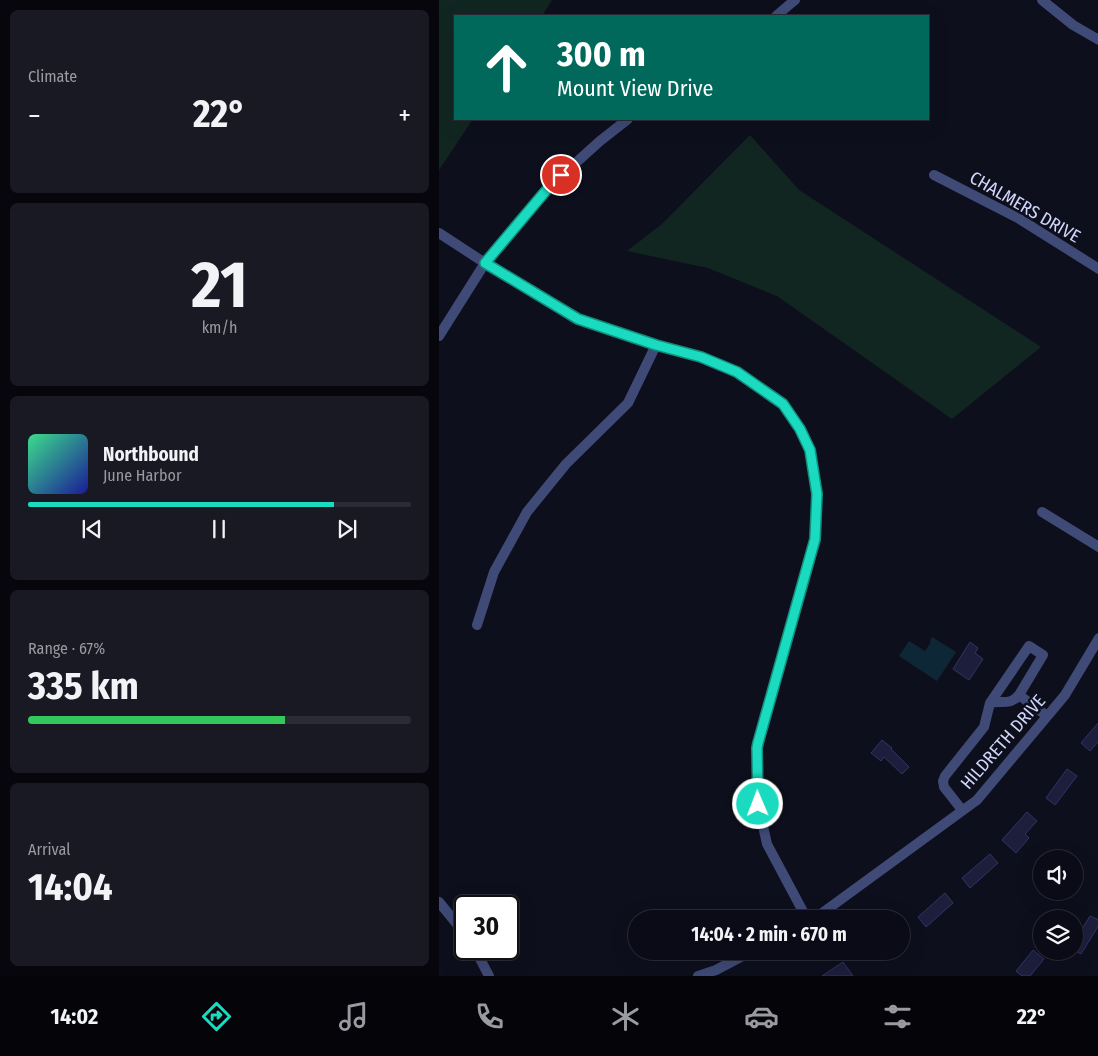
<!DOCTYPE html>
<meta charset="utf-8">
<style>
:root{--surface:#0a0b16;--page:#181923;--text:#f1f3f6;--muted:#999ba1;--line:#2a2b35;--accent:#1adbbf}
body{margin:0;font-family:"Fira Sans Condensed",sans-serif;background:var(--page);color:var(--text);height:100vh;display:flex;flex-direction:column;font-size:19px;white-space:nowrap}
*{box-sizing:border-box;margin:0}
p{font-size:16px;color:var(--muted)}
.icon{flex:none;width:28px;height:28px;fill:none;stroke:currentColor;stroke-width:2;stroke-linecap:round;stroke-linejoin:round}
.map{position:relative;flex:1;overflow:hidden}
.side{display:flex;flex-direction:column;gap:10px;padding:10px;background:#06060c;width:439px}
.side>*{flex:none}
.top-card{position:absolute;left:15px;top:15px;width:475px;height:105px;border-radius:0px;box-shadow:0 5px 20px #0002,0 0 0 1px var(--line);background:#00695c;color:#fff;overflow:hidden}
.fabs{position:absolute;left:594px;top:850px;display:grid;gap:10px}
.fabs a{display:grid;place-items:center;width:50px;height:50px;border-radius:50%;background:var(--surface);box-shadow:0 5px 20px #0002,0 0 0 1px var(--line);font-size:25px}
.speed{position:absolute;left:15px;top:895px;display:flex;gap:10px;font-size:25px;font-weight:700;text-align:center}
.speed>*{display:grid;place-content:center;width:65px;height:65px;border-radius:50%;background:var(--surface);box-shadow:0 5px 20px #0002,0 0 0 1px var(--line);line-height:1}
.speed .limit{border:2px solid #111;border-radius:8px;background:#fff;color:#111}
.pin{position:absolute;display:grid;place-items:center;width:42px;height:42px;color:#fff;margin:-21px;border:2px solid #fff;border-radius:50%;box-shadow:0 1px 5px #0007}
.me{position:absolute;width:55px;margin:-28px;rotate:359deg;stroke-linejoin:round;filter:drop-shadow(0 0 4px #0008)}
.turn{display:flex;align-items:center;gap:18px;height:105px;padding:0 20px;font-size:22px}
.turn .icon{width:65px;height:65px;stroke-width:2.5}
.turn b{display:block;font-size:35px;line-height:42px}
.big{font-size:38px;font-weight:700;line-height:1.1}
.side .widget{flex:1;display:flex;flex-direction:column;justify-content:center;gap:8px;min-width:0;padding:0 18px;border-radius:8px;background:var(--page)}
.side .dial{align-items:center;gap:0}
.dial b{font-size:65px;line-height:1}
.song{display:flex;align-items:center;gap:15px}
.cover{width:60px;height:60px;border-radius:8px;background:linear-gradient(135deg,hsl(150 70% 55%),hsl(240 70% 35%))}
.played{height:5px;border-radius:2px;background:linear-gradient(90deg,var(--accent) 80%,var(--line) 80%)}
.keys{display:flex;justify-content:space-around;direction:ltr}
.heat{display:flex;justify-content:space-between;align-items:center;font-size:28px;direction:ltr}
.charge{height:8px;border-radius:4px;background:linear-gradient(90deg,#34c759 67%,var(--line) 0)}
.trip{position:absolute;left:189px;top:910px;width:282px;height:50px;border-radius:25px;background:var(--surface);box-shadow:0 5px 20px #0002,0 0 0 1px var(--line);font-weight:700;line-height:50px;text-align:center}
.menu{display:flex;height:80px;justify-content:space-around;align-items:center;background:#040409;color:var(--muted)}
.menu .icon{width:35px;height:35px}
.menu .current{color:var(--accent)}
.menu b{font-size:22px;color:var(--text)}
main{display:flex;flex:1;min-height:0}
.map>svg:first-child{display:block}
.green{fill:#122621}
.water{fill:#0e2736}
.building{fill:#1d1e3c;stroke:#313465}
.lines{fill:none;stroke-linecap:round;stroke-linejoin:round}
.minor{stroke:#3f4a77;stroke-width:10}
.route-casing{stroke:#118e7c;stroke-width:12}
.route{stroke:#1adbbf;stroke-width:9}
.labels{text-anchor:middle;stroke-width:5;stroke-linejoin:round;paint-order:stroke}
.street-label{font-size:18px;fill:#d0d6f9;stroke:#0e0f1d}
</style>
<main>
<section class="side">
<div class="widget"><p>Climate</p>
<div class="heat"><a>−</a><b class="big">22°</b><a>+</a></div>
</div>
<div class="widget dial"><b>21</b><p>km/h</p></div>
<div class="widget">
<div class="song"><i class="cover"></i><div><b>Northbound</b><p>June Harbor</p></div></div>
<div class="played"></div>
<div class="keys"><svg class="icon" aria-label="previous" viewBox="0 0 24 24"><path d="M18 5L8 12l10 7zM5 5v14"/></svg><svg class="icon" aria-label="pause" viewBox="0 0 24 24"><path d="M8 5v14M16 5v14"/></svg><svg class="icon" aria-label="next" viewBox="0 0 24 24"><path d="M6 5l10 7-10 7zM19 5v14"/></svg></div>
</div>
<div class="widget"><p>Range · 67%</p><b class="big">335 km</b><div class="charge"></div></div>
<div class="widget"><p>Arrival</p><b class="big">14:04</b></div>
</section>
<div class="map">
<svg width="660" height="976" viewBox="0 0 660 976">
<rect width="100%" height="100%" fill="#0e0f1d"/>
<!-- green -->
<path class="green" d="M0,0H113L103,16H16V119H34L0,170Z
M311,135L360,190L602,347L513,419L338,296L269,268L188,251L223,224Z"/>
<!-- water -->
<path class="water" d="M493,637L517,652L498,681L460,656L470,641L486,651L492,642L491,641Z"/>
<!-- building -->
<path class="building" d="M531,642L539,648L536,653L544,659L530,680L514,669Z
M660,722V741L651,751L642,743Z
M443,740L453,748L452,749L470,767L463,774L445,757L442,761L432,753Z
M628,769L638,776L616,805L607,798Z
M588,812L598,821L586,834L590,838L577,853L563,840Z
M551,854L559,863L531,888L523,878Z
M506,893L514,903L487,927L479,917Z
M651,916L660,920V925L642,954L635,950V942Z
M594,950L605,959L591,976H583L577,971Z
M404,962L414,976H383Z"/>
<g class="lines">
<!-- minor -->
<path class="minor" d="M603,0L634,25L660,40
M337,16L356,0
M495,175L579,218L660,269
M0,233L46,263L139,319L217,345L262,357L298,372L344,404L361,429L371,450L378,494L377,539L318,749L319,804L328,844L368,919
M0,336L46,263L110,187L161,141L189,119
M603,512L660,547
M38,625L55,572L88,512L127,464L189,403L217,345
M551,703C563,700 571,706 580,695
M523,810L505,787L504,781L506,776L545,727L551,703L590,646L604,655L580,695L608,716
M0,902L26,934
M375,919L538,800L626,695L660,638
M36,949L50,976
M259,976L277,970L313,951"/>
</g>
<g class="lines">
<!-- route casing -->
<g class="route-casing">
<path id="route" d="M122,175L110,187L46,263L139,319L217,345L262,357L298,372L344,404L361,429L371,450L378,494L376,539L319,743L318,748L319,804"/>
</g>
<!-- route -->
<use href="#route" class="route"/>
</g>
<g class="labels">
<!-- street labels -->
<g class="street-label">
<text transform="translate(586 207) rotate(30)" y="6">CHALMERS DRIVE</text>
<text transform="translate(564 742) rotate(-49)" y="6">HILDRETH DRIVE</text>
</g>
</g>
</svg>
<div class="fabs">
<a><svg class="icon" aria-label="sound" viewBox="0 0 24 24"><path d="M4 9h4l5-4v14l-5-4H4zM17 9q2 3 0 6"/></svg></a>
<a><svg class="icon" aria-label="layers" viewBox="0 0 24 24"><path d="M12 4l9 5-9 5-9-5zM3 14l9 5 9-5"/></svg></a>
</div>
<div class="speed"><div class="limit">30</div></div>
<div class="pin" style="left:122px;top:175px;background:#d93025"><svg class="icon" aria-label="arrive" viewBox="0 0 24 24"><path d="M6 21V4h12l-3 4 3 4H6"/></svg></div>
<svg class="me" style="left:319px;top:804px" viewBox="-20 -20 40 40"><circle r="17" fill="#1adbbf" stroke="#fff" stroke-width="3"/><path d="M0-11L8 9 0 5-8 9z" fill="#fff"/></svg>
<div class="trip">14:04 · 2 min · 670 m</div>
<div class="top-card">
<div class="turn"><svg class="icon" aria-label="ahead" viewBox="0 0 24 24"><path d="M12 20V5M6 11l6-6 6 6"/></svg><div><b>300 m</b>Mount View Drive</div></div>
</div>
</div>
</main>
<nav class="menu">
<b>14:02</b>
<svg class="icon current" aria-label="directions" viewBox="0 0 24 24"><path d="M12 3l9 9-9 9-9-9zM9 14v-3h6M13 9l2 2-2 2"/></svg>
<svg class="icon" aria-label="music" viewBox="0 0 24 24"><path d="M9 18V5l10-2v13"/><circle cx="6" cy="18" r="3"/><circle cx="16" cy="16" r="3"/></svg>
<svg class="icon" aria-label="phone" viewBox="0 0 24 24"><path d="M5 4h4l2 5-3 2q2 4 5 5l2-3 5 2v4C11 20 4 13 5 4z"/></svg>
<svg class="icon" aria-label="climate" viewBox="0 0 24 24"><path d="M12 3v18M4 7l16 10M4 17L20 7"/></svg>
<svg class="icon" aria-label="car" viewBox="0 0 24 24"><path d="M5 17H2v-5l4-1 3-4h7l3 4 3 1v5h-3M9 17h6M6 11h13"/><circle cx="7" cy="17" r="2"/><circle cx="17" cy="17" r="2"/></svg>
<svg class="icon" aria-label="filters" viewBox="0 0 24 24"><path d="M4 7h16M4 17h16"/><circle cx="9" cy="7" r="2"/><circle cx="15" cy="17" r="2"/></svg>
<b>22°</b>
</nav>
